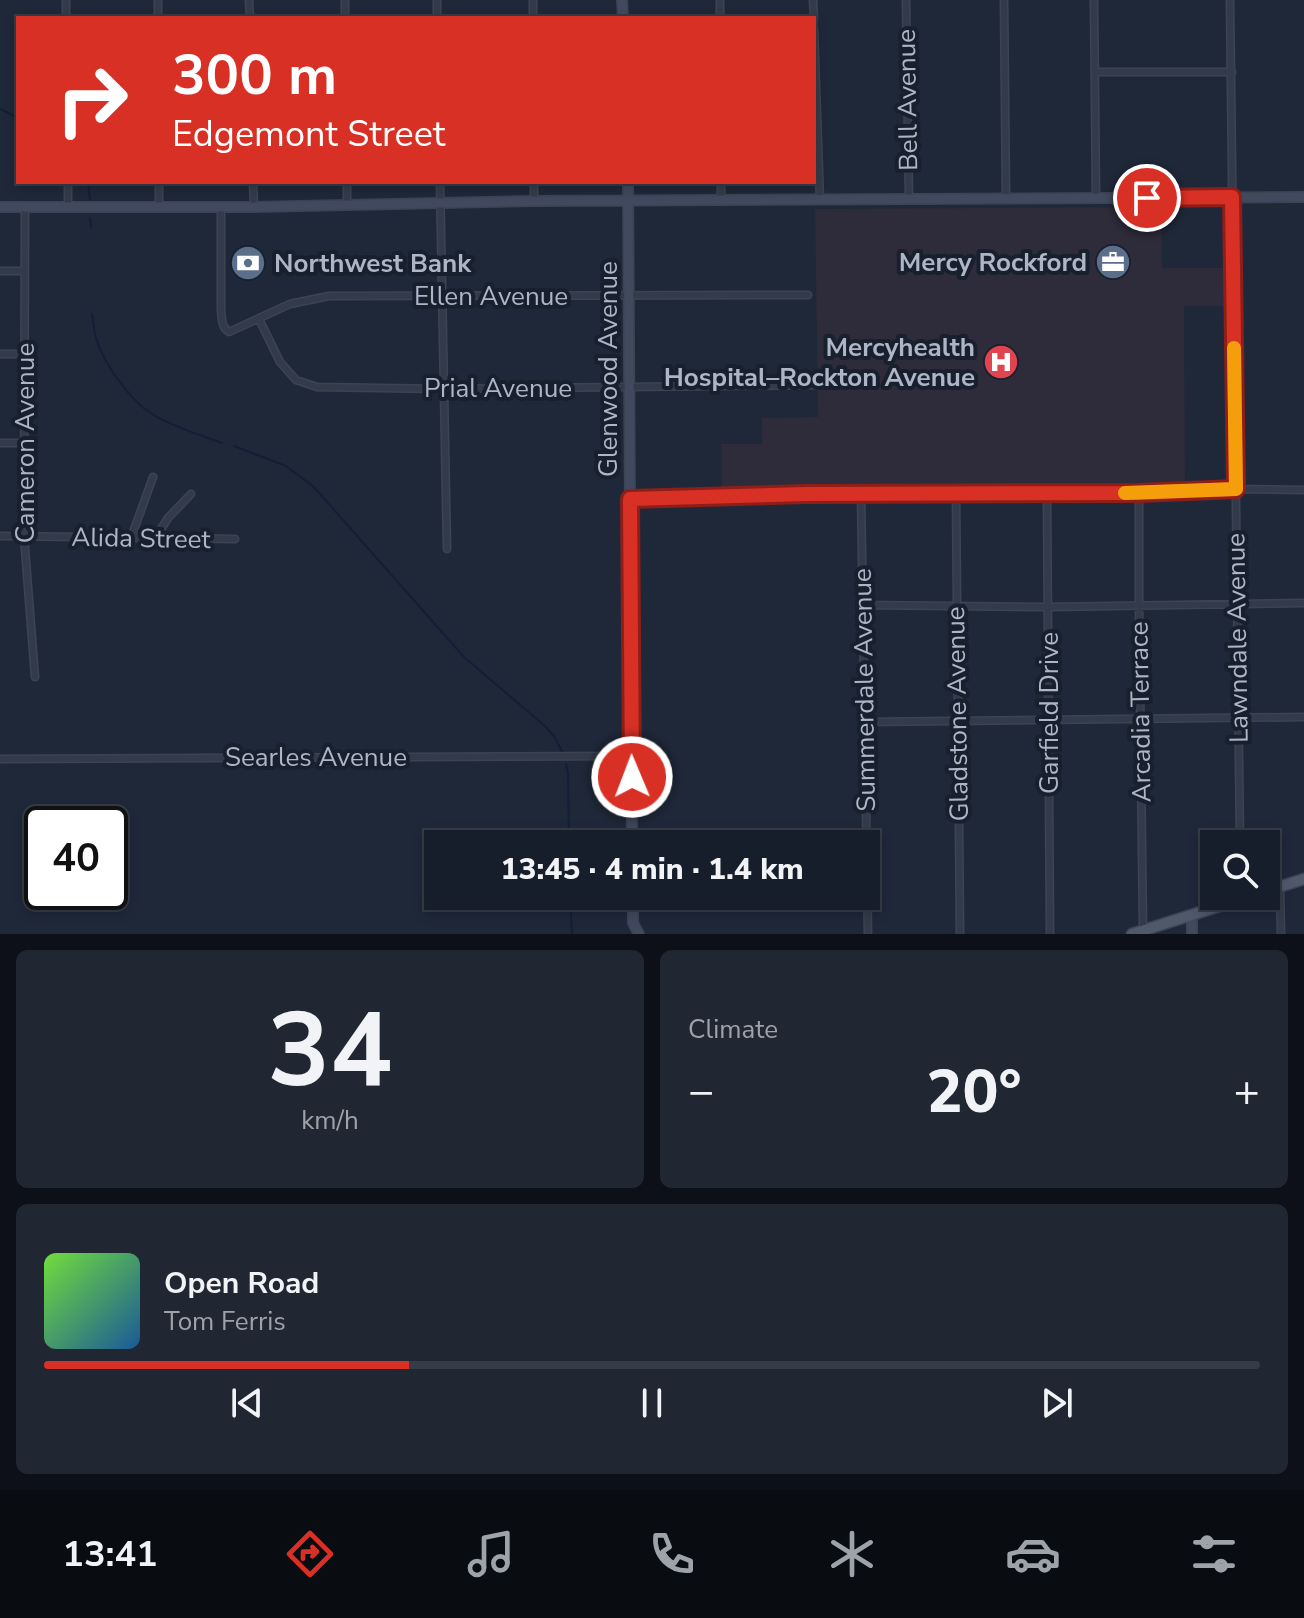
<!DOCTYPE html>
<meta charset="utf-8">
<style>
:root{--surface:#171e2b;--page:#202733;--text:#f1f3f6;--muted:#9ea2a9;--line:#363c47;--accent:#d93025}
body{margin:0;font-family:"Nunito Sans",sans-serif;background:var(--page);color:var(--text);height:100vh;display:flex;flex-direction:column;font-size:30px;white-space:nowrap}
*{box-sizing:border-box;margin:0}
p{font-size:26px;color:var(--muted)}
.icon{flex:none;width:44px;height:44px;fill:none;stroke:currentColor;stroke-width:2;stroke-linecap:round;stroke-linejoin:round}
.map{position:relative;height:934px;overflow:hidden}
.panel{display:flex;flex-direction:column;gap:16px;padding:16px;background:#0d1018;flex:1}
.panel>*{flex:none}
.hud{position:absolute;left:16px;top:16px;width:800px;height:168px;border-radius:0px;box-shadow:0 4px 12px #0003,0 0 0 2px var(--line);background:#d93025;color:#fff;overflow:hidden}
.buttons{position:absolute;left:1200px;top:830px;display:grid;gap:16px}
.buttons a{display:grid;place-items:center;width:80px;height:80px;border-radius:0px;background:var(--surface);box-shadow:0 4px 12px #0003,0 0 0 2px var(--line);font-size:40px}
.speed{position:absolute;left:24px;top:806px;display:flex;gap:16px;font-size:40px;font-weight:700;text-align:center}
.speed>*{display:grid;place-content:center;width:104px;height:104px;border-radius:50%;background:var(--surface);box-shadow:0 4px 12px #0003,0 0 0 2px var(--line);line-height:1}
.speed .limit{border:4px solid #111;border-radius:12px;background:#fff;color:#111}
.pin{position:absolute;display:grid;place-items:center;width:68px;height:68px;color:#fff;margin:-34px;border:4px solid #fff;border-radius:50%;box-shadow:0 2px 8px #0007}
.me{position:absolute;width:88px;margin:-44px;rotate:359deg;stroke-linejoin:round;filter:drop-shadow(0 0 6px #0008)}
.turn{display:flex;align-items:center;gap:28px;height:168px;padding:0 24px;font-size:36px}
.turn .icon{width:104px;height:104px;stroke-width:2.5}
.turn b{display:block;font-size:56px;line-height:68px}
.big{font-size:60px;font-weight:800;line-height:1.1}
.panel .tile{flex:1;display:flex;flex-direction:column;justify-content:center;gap:12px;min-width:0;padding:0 28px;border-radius:12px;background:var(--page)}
.panel .dial{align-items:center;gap:0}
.dial b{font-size:104px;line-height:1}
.song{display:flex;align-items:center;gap:24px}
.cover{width:96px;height:96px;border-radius:12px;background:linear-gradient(135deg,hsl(100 70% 55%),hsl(210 70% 35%))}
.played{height:8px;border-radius:4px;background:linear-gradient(90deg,var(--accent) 30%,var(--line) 30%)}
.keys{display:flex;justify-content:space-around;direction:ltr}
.heat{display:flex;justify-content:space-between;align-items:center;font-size:44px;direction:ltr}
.panel .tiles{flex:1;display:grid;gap:16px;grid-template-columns:1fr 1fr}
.tile:last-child{grid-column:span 2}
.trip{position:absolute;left:424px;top:830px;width:456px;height:80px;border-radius:0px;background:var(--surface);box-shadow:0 4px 12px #0003,0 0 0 2px var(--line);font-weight:800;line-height:80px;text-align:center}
.tab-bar{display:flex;height:128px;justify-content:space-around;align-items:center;background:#090c11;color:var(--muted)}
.tab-bar .icon{width:56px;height:56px}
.tab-bar .current{color:var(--accent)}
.tab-bar b{font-size:36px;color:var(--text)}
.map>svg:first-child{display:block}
.medical{fill:#2e2b3a}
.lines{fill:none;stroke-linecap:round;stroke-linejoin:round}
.stream{stroke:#121f37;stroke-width:2}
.street-casing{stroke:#3c4453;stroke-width:9}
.secondary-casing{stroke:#3c4453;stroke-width:12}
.primary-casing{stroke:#3c4453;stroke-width:13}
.street{stroke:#333b4a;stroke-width:6}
.secondary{stroke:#40495d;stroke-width:9}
.primary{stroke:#50596a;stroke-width:10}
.route-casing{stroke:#8d1f18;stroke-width:20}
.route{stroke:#d93025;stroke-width:14}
.slow{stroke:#f59e0b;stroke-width:14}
.labels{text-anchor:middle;stroke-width:8;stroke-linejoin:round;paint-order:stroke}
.street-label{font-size:26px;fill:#adb5c6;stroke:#18202e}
.poi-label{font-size:26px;font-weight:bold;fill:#adb5c6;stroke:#18202e;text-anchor:end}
</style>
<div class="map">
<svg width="1304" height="934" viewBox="0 0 1304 934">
<rect width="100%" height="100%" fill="#1f2839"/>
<!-- medical -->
<path class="medical" d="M1161,207L1162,268H1227V306H1184L1185,489L722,493L721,444H762V418L818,417L815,209Z"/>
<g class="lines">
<!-- stream -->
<path class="stream" d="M0,109L18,118
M88,182L90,199
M90,218L91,228
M92,314C93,322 94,330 96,338C103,363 130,400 152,414C173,427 198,434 222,443
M234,446L286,466L313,486L464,657L546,727L556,739L562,752
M566,764L568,773L569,844
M570,896L572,934"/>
<!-- street casing -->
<g class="street-casing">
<path id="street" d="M66,0V18
M158,0V18
M249,0L250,18
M345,0V18
M437,0V18
M533,0V18
M720,0V18
M813,0L814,18
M906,0L909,200
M1004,0L1006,199
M1094,0L1096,198
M1230,0L1240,844
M814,29L820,200
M1095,72H1232
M68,182V207
M159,182V206
M253,182L254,207
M347,182V204
M440,182L447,549
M534,182V201
M721,182V200
M25,207L24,536L35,677
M221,207V310C222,318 221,327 229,332L290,304L329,296L808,295
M0,271H24
M259,319L280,362L296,380L317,387L444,389L821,385
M0,354H25
M0,443H26
M861,493L868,934
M956,493L960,934
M1047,493L1050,934
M1139,493V605L1143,930
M630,499L816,494L1139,493L1236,489L1304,490
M0,536L235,539
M156,537L168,518L191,494
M131,538L153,477
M863,605L1048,607L1304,603
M865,722L1304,717
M0,759L632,756
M1280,887L1281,934"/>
</g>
<!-- secondary casing -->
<g class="secondary-casing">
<path id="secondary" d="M622,0L623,18
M628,182L632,844
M0,207H254L534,201L1304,197
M633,896V923L639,934
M1192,916V934"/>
</g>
<!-- primary casing -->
<g class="primary-casing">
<path id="primary" d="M1266,891L1304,879
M1132,934L1251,896"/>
</g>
<!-- street -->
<use href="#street" class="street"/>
<!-- secondary -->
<use href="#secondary" class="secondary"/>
<!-- primary -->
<use href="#primary" class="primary"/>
</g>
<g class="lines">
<!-- route casing -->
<g class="route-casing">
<path id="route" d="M632,777L630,499L806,494L1139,493L1236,489L1232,197L1147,198"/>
</g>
<!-- route -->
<use href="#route" class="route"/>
<!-- slow -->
<path class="slow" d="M1125,493L1236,489L1234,348"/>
</g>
<!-- icons -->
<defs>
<g id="office-disc" transform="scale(1.8)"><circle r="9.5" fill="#5c6f8a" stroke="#18202e"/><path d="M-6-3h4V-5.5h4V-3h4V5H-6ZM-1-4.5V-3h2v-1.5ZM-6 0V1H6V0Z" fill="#fff"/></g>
<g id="bank-disc" transform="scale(1.8)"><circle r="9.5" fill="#5c6f8a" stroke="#18202e"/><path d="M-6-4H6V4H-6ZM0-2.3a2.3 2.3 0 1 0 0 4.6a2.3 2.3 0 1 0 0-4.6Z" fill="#fff"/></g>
<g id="hospital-disc" transform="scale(1.8)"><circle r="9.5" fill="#e0444e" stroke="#18202e"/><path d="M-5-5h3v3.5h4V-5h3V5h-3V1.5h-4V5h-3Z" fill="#fff"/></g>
</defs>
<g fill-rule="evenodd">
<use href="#office-disc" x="1113" y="262"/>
<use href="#bank-disc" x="248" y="263"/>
<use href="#hospital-disc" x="1001" y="362"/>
</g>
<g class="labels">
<!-- street labels -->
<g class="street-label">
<text transform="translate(907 100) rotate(-91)" y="9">Bell Avenue</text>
<text x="491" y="305">Ellen Avenue</text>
<text transform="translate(608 369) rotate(-90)" y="9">Glenwood Avenue</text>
<text x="498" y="397">Prial Avenue</text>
<text transform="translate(25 443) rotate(-90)" y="9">Cameron Avenue</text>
<text transform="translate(141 538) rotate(1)" y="9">Alida Street</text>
<text transform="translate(1237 638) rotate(-91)" y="9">Lawndale Avenue</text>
<text transform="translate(864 690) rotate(-91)" y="9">Summerdale Avenue</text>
<text transform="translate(1140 712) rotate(-91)" y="9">Arcadia Terrace</text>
<text transform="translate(1049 713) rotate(-90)" y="9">Garfield Drive</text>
<text transform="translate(957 714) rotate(-91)" y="9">Gladstone Avenue</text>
<text x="316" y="766">Searles Avenue</text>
</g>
<!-- poi labels -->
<g class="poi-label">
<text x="1087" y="271">Mercy Rockford</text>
<text x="274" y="272" text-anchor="start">Northwest Bank</text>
<text x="975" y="356">Mercyhealth<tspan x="975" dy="30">Hospital–Rockton Avenue</tspan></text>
</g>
</g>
</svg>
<div class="buttons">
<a><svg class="icon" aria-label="search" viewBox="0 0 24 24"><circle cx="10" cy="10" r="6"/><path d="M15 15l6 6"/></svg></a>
</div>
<div class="speed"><div class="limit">40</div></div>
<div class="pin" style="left:1147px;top:198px;background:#d93025"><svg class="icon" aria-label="arrive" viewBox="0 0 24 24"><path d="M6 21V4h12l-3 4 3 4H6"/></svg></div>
<svg class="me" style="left:632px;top:777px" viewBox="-20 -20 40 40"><circle r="17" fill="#d93025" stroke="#fff" stroke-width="3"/><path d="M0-11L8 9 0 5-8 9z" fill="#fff"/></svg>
<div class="trip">13:45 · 4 min · 1.4 km</div>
<div class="hud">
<div class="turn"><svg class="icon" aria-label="right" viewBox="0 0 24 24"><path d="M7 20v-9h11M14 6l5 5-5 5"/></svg><div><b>300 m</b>Edgemont Street</div></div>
</div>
</div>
<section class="panel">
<div class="tiles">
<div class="tile dial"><b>34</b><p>km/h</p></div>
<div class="tile"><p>Climate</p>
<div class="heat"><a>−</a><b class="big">20°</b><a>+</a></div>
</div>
<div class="tile">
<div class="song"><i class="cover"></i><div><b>Open Road</b><p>Tom Ferris</p></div></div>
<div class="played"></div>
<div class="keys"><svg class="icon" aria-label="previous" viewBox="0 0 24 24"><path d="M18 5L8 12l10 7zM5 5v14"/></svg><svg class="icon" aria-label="pause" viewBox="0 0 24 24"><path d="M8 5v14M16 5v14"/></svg><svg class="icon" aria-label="next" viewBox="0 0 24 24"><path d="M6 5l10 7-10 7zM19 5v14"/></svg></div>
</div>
</div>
</section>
<nav class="tab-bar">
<b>13:41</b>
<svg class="icon current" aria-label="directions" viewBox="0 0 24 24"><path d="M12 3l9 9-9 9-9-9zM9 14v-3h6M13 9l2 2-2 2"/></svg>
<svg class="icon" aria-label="music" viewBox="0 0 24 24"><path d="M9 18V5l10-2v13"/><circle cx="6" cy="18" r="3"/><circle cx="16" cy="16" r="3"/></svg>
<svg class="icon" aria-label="phone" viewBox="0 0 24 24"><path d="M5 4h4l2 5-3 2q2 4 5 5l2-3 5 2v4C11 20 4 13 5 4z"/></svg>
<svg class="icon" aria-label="climate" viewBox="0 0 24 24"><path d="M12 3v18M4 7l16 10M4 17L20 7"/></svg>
<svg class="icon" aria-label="car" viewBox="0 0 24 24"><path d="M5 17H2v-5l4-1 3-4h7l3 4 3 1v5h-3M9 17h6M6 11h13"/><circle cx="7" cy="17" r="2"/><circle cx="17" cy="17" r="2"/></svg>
<svg class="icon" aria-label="filters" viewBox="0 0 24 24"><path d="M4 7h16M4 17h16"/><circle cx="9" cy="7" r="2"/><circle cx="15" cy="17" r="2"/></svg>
</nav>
